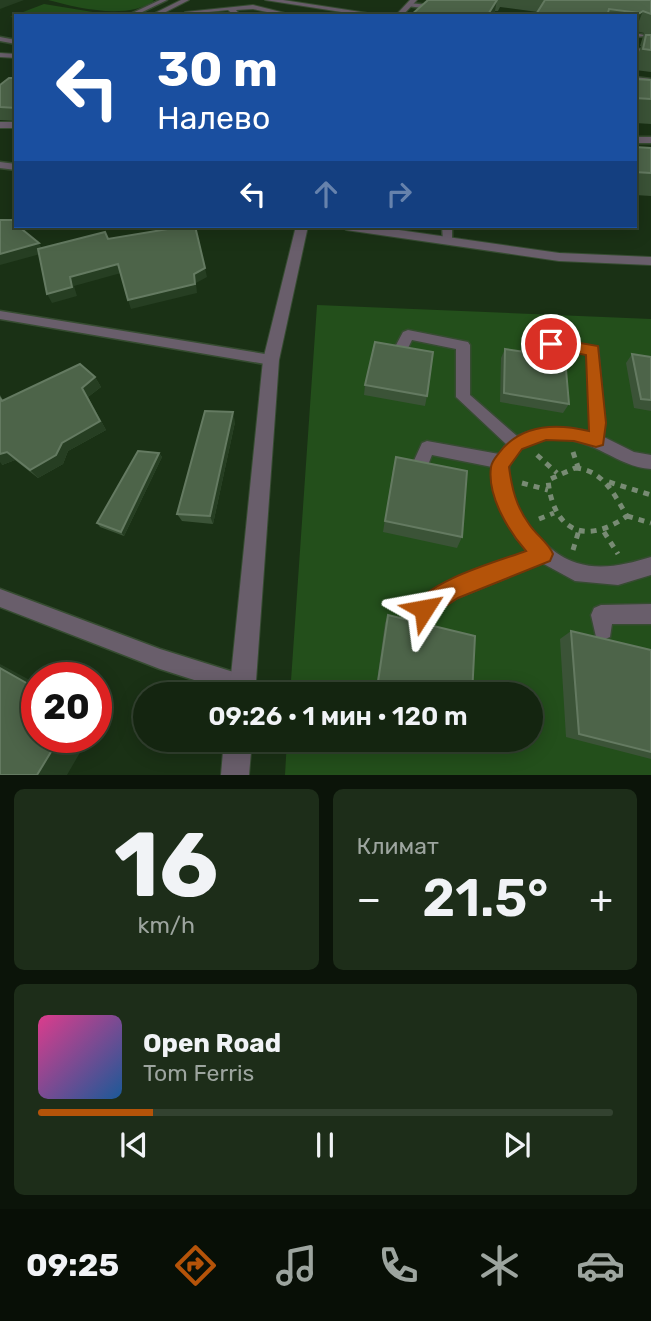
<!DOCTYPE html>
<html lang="ru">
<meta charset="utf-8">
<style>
:root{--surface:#142510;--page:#1d2d19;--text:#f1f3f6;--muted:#9da59f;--line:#334230;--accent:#b45309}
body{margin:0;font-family:Rubik,sans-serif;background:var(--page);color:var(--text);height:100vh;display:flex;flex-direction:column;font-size:26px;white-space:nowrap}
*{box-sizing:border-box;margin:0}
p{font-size:23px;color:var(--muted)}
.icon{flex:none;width:38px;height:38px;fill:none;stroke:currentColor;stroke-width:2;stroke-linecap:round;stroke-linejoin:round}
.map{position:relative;height:775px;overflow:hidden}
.panel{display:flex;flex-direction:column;gap:14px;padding:14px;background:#0b1409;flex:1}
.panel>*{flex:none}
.hud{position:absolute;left:14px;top:14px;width:623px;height:214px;border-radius:0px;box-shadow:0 4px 18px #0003,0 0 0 2px var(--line);background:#1a4fa0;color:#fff;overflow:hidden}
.speed{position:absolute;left:21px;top:662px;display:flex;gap:14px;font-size:35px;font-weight:700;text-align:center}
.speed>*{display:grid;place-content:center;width:91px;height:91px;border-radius:50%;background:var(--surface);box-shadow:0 4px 18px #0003,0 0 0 2px var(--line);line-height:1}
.speed .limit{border:10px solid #d22;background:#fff;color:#111}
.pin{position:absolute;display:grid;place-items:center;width:60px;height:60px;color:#fff;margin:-30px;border:4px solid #fff;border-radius:50%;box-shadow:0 2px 7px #0007}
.me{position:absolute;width:77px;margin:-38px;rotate:56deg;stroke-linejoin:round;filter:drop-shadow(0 0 5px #0008)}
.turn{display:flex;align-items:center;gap:24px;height:147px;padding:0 28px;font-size:32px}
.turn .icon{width:91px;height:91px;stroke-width:2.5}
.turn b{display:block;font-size:49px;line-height:60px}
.lanes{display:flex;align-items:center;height:66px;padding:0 28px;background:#0003;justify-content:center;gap:35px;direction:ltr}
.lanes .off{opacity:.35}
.big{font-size:52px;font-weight:600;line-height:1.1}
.panel .widget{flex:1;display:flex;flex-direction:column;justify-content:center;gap:10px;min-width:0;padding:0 24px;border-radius:10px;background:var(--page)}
.panel .dial{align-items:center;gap:0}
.dial b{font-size:91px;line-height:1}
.song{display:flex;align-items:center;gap:21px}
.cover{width:84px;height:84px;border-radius:10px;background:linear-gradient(135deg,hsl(330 70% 55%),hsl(210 70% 35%))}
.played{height:7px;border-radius:4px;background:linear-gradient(90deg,var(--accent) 20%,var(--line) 20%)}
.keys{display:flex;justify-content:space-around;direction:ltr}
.heat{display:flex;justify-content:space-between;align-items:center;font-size:38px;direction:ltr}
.panel .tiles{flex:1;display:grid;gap:14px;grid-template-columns:1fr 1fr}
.widget:last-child{grid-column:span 2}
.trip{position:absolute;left:133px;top:682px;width:410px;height:70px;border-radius:35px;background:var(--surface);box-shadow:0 4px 18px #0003,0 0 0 2px var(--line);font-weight:600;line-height:70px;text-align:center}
.menu{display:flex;height:112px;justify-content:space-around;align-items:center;background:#080f06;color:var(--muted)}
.menu .icon{width:49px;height:49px}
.menu .selected{color:var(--accent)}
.menu b{font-size:32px;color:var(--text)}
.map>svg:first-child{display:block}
.green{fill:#234f1b}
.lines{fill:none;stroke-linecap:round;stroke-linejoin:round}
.lane-casing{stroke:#364c31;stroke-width:3}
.street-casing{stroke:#364c31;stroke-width:2}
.path{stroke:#788b74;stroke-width:5;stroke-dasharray:6 6;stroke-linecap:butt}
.lane{fill:#695e6b;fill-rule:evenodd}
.street{fill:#695e6b;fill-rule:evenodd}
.wall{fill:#3b5337}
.shaded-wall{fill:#263e22}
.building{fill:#4d6449;stroke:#647a61;stroke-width:2}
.route{fill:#b45309;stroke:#753606;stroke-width:2}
</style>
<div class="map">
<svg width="651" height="775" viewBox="0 0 651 775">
<rect width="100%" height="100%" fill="#1a3115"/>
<!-- green -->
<path class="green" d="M48,0H153L154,1C126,20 78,8 48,0Z
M44,4L99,13L93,16L10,17Z
M317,305L651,319V775H285L287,740H530V695H290Z"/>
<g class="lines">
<!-- lane casing -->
<g class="lane-casing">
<path id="lane" d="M160,0H167L134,16H126Z
M409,3L439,6L442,8L439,10L407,6Z
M635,33L644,35L645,36L635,37Z
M0,37L16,40V44L0,41Z
M635,77L651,79V83L635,81Z
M635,137H651V143H635Z
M0,162L16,164V170L0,168Z
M442,226H452V243L448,244L443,241Z
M0,311L271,355L278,360L271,365L0,319Z
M408,330L468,342L470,345V395L517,436C541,426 565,425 590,432L591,423L587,354L536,346L535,356L528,361L521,356L525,337L530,335L598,347L605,423L604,437L634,452L651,455V469C614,466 596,438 554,439C465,442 526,548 577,563C602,571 627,564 651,557V575L618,585L575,581L542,563L457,598L424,618L417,616L415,609C424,586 503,561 528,551L516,538L495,496L492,467L432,455L426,470L420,472L414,470L412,465L422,443L427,441L499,454L506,444L456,397V349L412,340L407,350H397L395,347L403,332Z
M0,589L160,649L243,675L250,678L253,685L250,692L241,695L160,669L0,607Z
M651,604V624H612L610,637L603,640L596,637L591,615L594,608L601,605Z"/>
</g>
<!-- street casing -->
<g class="street-casing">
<path id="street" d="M181,0H189L158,16H149Z
M265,0H283L387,16H367Z
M410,0H417L402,16H395Z
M253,5L285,13L281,15L253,9L236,10L241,16H235L228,10L189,14L185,12Z
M635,48L651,50V54L635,52Z
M0,53L16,54V58L0,57Z
M0,122H16V128H0Z
M296,226H308L279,360L255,695H229L263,360Z
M340,226H371L559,253L651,257V265L559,261L346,230Z
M224,740H252L249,775H221Z"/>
</g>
<!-- path -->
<path class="path" d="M573,452L578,467
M537,455L557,473
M575,468C603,470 614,494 627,516C585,546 553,531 548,480Z
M609,482L651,495
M522,483L548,490
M627,516L651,523
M539,519L554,513
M604,532L618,554
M573,550L579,530"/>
<!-- lane -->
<use href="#lane" class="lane"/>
<!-- street -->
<use href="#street" class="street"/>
</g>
<!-- wall -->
<path class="wall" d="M428,0H651V72L635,70V64L641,46H640L644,33L635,31V16H535L538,12L500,7L498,11H495L494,16Z
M16,78V121L0,120V85Z
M635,79L651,80V124L635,123Z
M635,147L651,148V196L635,195Z
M505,349L569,404L563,413L500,402L501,358Z
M632,354L651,357V411L634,408L626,363Z
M95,377L101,387L88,397L106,430L68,451L63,464L38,478L15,460L2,465L0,395L3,400Z
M365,385L427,396L425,406L364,395Z
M235,422L213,524L182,521L177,514Z
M159,453L162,457L124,536L100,527L97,523Z
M393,469L462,537L457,548L383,532Z
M388,615L472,695H375L385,623Z
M571,631L651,650V759L566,737L560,639Z"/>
<!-- shaded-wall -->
<path class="shaded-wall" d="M0,0H24L0,9Z
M497,0L494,16H487Z
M643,11L635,31V26L640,13Z
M39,243L44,253L0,265V254Z
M118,264L121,273L74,286L77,296L52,303L47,294L70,277Z
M205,268L207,277L196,283L197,293L131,309L128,300L194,274Z
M95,377L101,387L88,397L106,430L68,451L63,464L38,478L30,470L82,388Z
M233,412L235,422L213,524L210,516Z
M7,452L15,460L2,465L0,462V454Z
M159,453L162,457L124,536L121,532Z
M0,664L37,684V689L0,668Z
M60,737H89L67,775H37Z"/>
<!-- building -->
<path class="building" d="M428,0H497L487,16H410Z
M545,0H651V14L643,11L640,13L609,9L607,16H535Z
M646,35H651V50L643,49Z
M9,78H16V108L0,107V85Z
M635,79L651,80V99L635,98Z
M635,147L651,148V173L635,172Z
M0,220H12L16,224V226H18L39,243L0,254Z
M186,226H195L205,268L194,274L195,284L128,300L118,264L70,277L72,287L47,294L38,249L105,232L108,239Z
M375,342L433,352L427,396L365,385Z
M505,349L565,358L569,404L504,393Z
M632,354L651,357V400L641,399Z
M80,364L95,377L82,388L100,421L62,443L56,455L30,470L7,452L0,454V398L2,401Z
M205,411L233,412L210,516L177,514Z
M138,451L159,453L121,532L97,523Z
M396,457L467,471L462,537L385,521Z
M388,615L475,636L472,695H376Z
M571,631L651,650V752L579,734Z
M0,668L37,689V737H60L37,775H0Z"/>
<!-- route -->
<path class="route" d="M551,338L598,346L606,423L603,445L596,447L574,441L546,440L522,449L509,467C512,489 516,506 529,524C536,535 548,542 553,554L550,561L458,598L424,620L417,617L413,609C425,581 499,561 526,551C508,530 487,496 491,467C492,461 496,457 499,453C521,424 556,423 589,431L586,355L546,347L544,344L546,340Z"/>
</svg>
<div class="speed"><div class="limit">20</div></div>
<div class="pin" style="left:551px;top:344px;background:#d93025"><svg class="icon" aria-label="arrive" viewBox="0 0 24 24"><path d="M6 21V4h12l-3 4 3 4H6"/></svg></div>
<svg class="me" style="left:424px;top:609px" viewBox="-20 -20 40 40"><path d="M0-17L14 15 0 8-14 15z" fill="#b45309" stroke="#fff" stroke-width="4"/></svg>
<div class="trip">09:26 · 1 мин · 120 m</div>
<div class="hud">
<div class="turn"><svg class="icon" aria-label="left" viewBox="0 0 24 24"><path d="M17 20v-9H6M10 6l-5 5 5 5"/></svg><div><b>30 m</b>Налево</div></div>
<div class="lanes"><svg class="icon" aria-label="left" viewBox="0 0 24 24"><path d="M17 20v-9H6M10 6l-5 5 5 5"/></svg><svg class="icon off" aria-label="ahead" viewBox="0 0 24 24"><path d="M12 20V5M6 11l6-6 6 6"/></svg><svg class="icon off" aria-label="right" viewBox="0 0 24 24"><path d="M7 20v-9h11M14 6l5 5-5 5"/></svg></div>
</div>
</div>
<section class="panel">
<div class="tiles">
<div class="widget dial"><b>16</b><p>km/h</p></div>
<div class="widget"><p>Климат</p>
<div class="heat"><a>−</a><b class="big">21.5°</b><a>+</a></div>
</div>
<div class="widget">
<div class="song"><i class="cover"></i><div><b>Open Road</b><p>Tom Ferris</p></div></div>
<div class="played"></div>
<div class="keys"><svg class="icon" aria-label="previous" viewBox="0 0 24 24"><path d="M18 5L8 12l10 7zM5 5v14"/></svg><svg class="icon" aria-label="pause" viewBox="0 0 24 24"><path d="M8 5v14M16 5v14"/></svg><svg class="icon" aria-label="next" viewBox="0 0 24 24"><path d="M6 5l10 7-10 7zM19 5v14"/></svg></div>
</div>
</div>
</section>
<nav class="menu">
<b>09:25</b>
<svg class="icon selected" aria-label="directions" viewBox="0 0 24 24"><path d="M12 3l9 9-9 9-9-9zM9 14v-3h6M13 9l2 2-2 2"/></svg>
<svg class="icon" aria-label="music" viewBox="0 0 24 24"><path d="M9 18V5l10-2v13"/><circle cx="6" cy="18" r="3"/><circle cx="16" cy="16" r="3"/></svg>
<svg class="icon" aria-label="phone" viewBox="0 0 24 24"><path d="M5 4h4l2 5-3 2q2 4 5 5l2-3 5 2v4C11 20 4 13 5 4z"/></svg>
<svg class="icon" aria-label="climate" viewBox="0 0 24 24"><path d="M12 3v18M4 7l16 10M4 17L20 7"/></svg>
<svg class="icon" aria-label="car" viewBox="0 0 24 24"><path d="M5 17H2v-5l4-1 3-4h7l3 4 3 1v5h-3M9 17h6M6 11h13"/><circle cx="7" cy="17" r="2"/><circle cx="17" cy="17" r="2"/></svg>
</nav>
